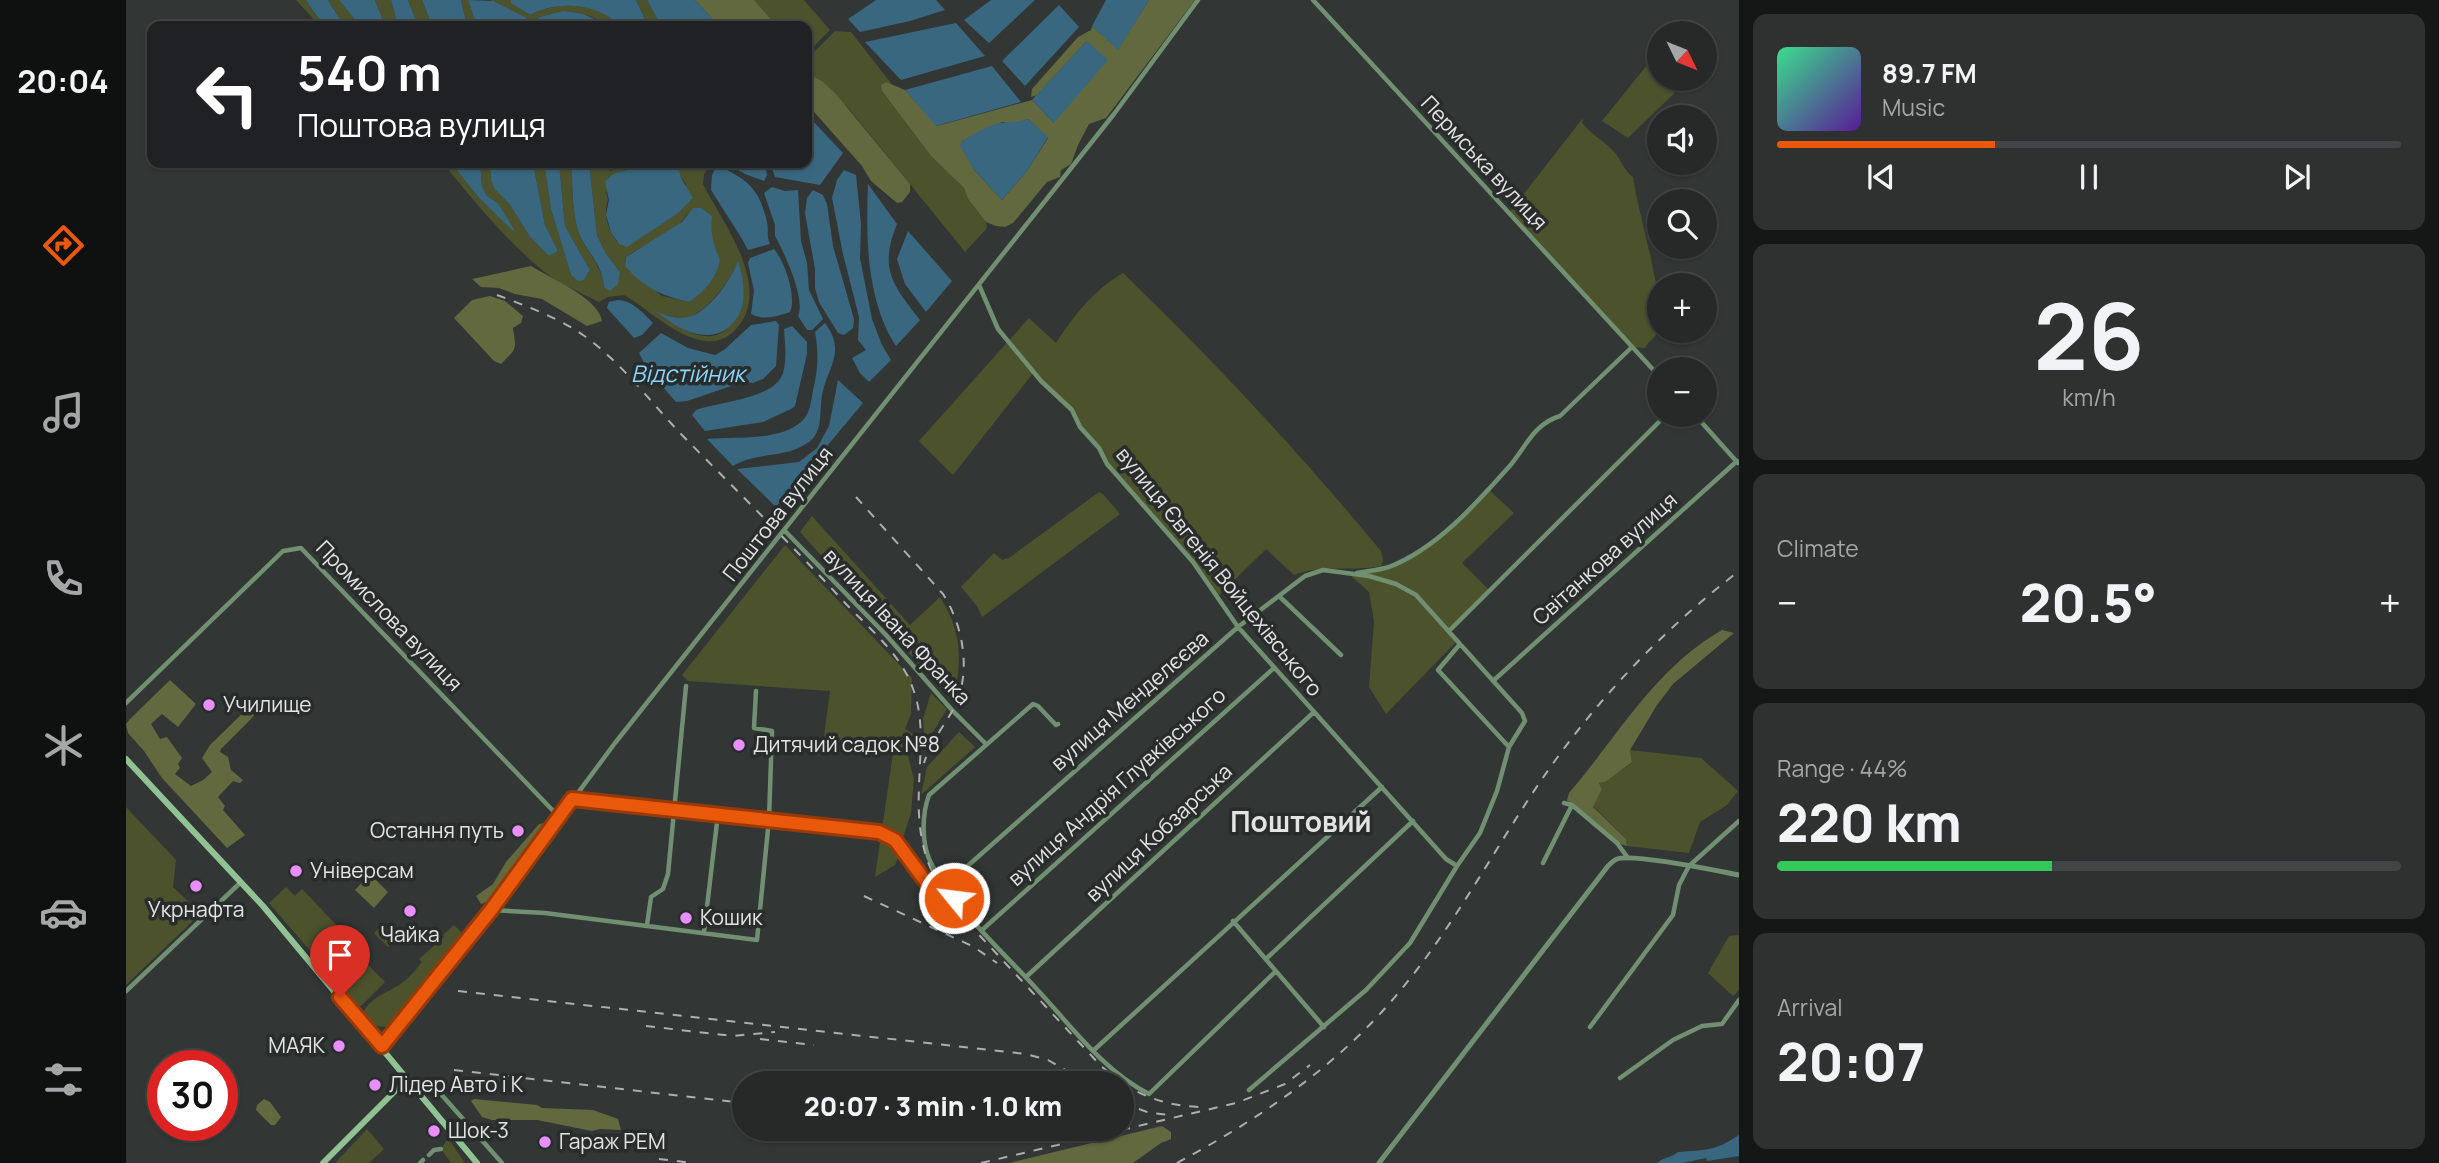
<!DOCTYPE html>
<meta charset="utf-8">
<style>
:root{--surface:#262928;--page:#2e3130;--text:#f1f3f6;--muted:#a4a6a8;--line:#424545;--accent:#ea580c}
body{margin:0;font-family:Manrope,sans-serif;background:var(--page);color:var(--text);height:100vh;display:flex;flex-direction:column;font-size:26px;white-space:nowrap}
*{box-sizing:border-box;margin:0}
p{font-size:23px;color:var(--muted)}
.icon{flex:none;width:38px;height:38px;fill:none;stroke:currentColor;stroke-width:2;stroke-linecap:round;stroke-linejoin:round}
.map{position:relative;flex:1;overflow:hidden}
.details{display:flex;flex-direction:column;gap:14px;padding:14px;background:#151716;width:700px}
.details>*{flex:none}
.top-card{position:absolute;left:21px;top:21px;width:665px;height:147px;border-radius:14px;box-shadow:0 2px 5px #0004,0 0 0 2px var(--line);background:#202124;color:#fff;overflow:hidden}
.needle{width:46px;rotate:133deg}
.controls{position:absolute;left:1521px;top:21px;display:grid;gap:14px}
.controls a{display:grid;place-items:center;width:70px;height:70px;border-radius:50%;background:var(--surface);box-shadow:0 2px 5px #0004,0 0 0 2px var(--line);font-size:35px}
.speed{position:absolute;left:21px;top:1050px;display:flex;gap:14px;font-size:35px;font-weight:700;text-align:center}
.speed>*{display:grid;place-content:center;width:91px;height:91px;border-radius:50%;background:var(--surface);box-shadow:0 2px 5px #0004,0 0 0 2px var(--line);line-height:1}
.speed .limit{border:10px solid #d22;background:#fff;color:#111}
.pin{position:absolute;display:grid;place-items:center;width:60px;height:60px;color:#fff;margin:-72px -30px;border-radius:50% 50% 50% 0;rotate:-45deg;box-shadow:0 0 7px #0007}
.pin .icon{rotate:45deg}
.me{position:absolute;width:77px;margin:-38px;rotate:299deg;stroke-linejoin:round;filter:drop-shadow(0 0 5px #0008)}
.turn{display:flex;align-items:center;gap:24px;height:147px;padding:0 35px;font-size:32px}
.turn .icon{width:91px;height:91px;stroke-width:2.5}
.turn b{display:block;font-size:49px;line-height:60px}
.big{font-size:52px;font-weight:800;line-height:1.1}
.details .tile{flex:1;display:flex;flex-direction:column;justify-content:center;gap:10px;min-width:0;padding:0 24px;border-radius:14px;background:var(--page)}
.details .dial{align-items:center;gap:0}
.dial b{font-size:91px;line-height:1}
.song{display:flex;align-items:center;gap:21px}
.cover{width:84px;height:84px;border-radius:10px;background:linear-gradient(135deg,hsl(150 70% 55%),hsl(270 70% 35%))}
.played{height:7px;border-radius:4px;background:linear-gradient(90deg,var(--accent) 35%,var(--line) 35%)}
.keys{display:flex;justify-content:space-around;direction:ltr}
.heat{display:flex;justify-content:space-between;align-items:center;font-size:38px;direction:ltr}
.charge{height:10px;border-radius:5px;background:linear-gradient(90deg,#34c759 44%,var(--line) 0)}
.trip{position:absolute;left:606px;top:1071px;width:402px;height:70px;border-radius:35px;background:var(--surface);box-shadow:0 2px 5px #0004,0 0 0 2px var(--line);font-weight:800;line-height:70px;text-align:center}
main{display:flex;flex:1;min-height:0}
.tab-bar{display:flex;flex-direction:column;width:126px;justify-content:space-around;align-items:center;background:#0f1010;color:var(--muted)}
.tab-bar .icon{width:49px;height:49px}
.tab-bar .active{color:var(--accent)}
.tab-bar b{font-size:32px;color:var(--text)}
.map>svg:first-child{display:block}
.green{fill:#4c522c;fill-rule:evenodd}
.forest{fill:#62693e;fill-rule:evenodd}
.water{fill:#38677f}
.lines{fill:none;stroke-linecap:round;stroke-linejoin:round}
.minor{stroke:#719072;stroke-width:4.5}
.tertiary{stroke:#719072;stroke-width:5}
.secondary{stroke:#91c294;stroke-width:6}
.rail{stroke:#abafae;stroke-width:2;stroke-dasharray:9 9;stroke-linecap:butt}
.route-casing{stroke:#983908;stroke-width:18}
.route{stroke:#ea580c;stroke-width:12}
.poi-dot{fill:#e88eff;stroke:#282d2c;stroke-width:2.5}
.labels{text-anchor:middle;stroke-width:7;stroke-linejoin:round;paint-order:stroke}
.street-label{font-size:21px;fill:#e1e4e3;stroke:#282d2c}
.poi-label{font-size:21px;fill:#e1e4e3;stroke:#282d2c;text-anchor:start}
.water-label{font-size:23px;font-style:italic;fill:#8ad6fe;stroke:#282d2c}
.district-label{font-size:28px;font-weight:bold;fill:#e1e4e3;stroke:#282d2c}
</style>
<main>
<nav class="tab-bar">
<b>20:04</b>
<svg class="icon active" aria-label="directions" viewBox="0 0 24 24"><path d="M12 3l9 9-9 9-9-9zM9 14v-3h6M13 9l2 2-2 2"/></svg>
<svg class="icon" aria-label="music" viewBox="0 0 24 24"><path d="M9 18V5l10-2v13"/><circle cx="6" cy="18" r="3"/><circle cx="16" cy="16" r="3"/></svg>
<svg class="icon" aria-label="phone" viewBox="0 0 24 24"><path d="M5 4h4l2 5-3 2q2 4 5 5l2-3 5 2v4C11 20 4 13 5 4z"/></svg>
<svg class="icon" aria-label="climate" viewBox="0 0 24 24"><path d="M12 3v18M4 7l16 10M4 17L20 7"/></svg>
<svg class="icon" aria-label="car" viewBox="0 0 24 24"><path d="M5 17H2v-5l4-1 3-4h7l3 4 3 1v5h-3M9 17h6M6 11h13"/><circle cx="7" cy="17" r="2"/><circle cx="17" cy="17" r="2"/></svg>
<svg class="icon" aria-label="filters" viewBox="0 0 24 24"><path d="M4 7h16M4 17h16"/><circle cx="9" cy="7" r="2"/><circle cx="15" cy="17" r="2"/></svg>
</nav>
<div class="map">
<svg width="1613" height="1163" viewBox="0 0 1613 1163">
<rect width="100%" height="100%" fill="#323736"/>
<!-- green -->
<path class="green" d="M170,0H180L189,15L203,26H194Z
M202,0H213L234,26H218Z
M249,0H265L272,26H259Z
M282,0H296L306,26H292Z
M335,0H342L351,26H341Z
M364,0H385L386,3L404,15C433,0 472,2 494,26C485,26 482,23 473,20C452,10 435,11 413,17L414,26H408L399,17Z
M510,0H521L535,26H522Z
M628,0H678L704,30L681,53V26H651Z
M709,31L725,32L768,87L756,91L805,156L838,188L842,199L860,222L861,228L839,252L724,110L696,81L681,73V59Z
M1533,50V79H1563L1502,138L1476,121Z
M1457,118L1456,123C1466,135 1480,142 1490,154C1496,163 1499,171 1507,177C1512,213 1540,301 1532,330C1530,338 1522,341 1519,348L1506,347L1383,213Z
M317,163H325L353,198L388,231L372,203L361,196L356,186L354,163H364L365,181L368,188L384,205L404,237L423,256L432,251L419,225L407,163H418L425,209L445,275L458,280L464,270L439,226L433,163H446C446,184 446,219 455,238C464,256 476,267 478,287L494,272L479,252L471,235L463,163H478L484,171L511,163H528L514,167L480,192C484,201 479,206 480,216C481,226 487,236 493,244L529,228L551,214L560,184L555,178L552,163H556L560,170L587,163L578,174L577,184C596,222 649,289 609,330C598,341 586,344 570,339C543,331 522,309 498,295L482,297L473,302C455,293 432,283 416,270C379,239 347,200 317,163ZM561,214L584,225L588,248L594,259L563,302L536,296L499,266L500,257C520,242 548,236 561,214ZM612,261C618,280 616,290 609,309C607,315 605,324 601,329C580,348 549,325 531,313C540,314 550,319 559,318C578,316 606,279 612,261Z
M997,273C1088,361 1174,453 1255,551L1257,561L1255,566C1225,572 1196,564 1168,575L1140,549L1091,597L1077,575L994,482L973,448L954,427L946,410L908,372L827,475L793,441L903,318L930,343C949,314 968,290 997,273Z
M1362,489L1388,513L1336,563L1364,591L1324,631L1332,640L1260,714L1243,687L1248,621L1243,592L1224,575C1236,572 1250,571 1262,567C1302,553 1332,518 1362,489Z
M973,492L977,494L994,514L856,617L851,606L835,587L868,553L876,560L883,558Z
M686,516L784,625L814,597C836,631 837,663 826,701L674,532Z
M659,545L786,678L785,714L779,729L787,734L782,756L788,779L785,813L778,835L769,840L773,855L769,865L749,877L768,747L724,743L723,749L689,756L698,736L704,691L562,681L556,675Z
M805,693L821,709L799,745L797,719Z
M833,732L849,747L795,795L801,767Z
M1504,750L1575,758L1612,791L1601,805L1574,822L1563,853L1501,846L1500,839L1467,806L1476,789L1473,783L1479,782C1487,773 1498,770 1506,762Z
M0,807L50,860L47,887L75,913L0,985Z
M160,887L169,896L176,889L218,933L215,937L259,982L235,1006L231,1005L143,903Z
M257,924L270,938L262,947L248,933Z
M328,925L336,933L262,1027L249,1026L237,1013C243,998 263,992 276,983C284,977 290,969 296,962L293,959L318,937L317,935Z
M1613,935V990L1607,996L1582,973L1603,936Z
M241,1129L258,1149L243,1163H209Z
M322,1138L339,1163H325L315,1149Z"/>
<!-- forest -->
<path class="forest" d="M569,0H628L651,26H593Z
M1023,0H1069L980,118L963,124L952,145L945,164L935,170L934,177L921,182L887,223L879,227L870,226L860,222L842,199L838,188L805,156L756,91L755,85L760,82L779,90L811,126L906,100L928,123L961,41L911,95L905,97L906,89L952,37L965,30L966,26L992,49ZM902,119L922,138L901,171L876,200L849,171L835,146L836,141L876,122L888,124Z
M681,73L696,81L710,94L784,184V192L776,202L771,203L745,181L736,166L689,113L681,100Z
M405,266C424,278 473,298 476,321L461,326L416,299L389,294L373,288L355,287L346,279Z
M364,296L379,301L397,316L395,323L387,328C390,350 392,347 375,364L368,361L328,318L346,300Z
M1596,630L1608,633L1547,684L1531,705L1504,750L1506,762L1479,782L1473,783L1476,789L1467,807L1500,839L1501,846L1491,843L1446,805L1441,800L1443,793C1492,736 1529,668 1596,630Z
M44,680L70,704L52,727L36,714L25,724L34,739L41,737L56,758L52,764L54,768L49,774L65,786L77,780L86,772L76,758L84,745L121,709L129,710V714L125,719L95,749L94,752L102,757L105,770L117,780L114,783L107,781L92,797L99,806L97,810L119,835L101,848L36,778L18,751L2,733L0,724L4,719Z
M419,823L423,827C411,843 370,902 355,904L350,896L367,884L380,862L413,824Z
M244,874L262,892L248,908L229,890Z
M138,1099L144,1102L155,1117L149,1125H145L130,1110L131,1105Z
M348,1099L411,1105L416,1108L467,1110L492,1119L495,1130L474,1129L466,1131L411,1120H366L356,1117L345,1101Z
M1036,1126L1045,1132V1139L1035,1143L1007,1163H883Z"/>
<!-- water -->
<path class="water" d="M180,0H202L218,26C196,26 191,18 180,0Z
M213,0H249L259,26H234Z
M265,0H282L292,26H272Z
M296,0H335L341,26H306Z
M342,0L367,1L399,17L408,26H351Z
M385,0H510L522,26H494C472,3 432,0 404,15L385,3Z
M521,0H569L593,26H535Z
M750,0H810L819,10L784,21L734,32L722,19Z
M865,0H909L863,43L838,20Z
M980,0H1023L992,50L966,26Z
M933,5L953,27L899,86L876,61Z
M438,11L457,14L485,26H414L413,17Z
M830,23L859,56L775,80L739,42Z
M961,41L982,60L928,123L906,100Z
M866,66L895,102L810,126L779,90Z
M682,116L717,153L694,185L649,177L644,163H681Z
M902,119L922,137L901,171L876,200L849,171L834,146L836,141C848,134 860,126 874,123C884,121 891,123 902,119Z
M325,163H354L356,186L361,196L372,203L389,231L386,230L353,198Z
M364,163H407L419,225L432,251L423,256L404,237L384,205L368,188L365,181Z
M418,163H433L439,226L464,270L458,280L452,281L445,275L425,209Z
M446,163H463L471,235L479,252L494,272L492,284L484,291L478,287C476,265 465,257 455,238C446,219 446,184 446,163Z
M528,163H552L555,178L567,198L551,214L501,247L493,244L485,232L480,215L483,200L479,182L487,174Z
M600,163H639L641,175L638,181L619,174Z
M591,165C622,180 633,188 641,222C643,231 640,234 644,244L622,250L616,239L585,190L586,175Z
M718,170L730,175L735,224L734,258L746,319L756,345L765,360L743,382L734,373L726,358L740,350L732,340L733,317L717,254L706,198L711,180Z
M742,184L771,224C753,269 766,284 794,320L770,346C740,300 740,237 742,184Z
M646,187L659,191L672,190L675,241L681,263L683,290L697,319L686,330H681L672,316C680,299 658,252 649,236V225L638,193Z
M687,190L697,195L701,204L707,246L728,319L727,328L718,335L712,333L693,302L689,288V269L679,213L681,198Z
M567,208H575L586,216C584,229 587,246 594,259C591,278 579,291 563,302C536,296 517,287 499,266L500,257L556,222Z
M782,231L826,281L800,312L779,284L771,259Z
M648,249C659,262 671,297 664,312C652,316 638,321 625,314L628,291L622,263L624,258Z
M612,260C619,285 624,313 599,330C590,336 578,336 567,333C553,329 541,320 529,311C539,315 551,320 562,317C581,314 607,278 612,260Z
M492,300C507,301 517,313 527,323L516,335L508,338L481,308L483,302Z
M650,321L653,325L650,366L637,379L627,383L617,382L561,401L550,402L521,369L513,353L535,333L562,348L589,355L598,350L625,325Z
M699,323C721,352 701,368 696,395C693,413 698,434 680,444C659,458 629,452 607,466L581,439C608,436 654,442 676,421C684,414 685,401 687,391C692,368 693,355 689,332Z
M666,326L681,342V354L669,406L665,409L637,422L579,431L566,415L570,410C592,402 649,399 657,373C661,360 659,343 658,329Z
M712,380L737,403L650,507L611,469L673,462L691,448L703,426Z
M1613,1135V1156L1581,1161L1580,1158L1556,1163H1531C1538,1157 1545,1158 1552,1152C1578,1150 1590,1151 1613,1135Z"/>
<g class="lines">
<!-- minor -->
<path class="minor" d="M1187,0L1533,376
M853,285L872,329L915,381L946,410L954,427L973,448L981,464L1067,562L1112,627L1320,859L1331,866
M1569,415L1612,463
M659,531L760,635L826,710L860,744
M1231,573C1242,571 1253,570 1263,567C1310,549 1349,505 1382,468C1399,449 1407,424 1434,416L1506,347
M1153,596L1215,655
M1323,631L1540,415
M1334,644L1312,670L1383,747
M1367,681L1611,461
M630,691L628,728L646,731L643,819L753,832L769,840L800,882L817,883
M0,703L157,551L175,548L433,817
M932,724L930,725L912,706L907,704L803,795C796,814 795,844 805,863C827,907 873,948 907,985C942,1022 976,1070 1023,1094L1150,971
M1438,803L1446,805L1491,843L1502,858
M1417,863L1446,805
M820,885L1112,627L1179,576L1197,570L1243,576L1270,584L1290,595L1396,713L1399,721L1383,747L1371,791L1354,833L1331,866L1284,943L1240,990L1123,1090
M365,910L419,913L631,940L643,819L447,799
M1107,921L1198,1027
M521,925L525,897L537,889L542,874L560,686
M856,930L1148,668
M578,932L592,814
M1140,959L1287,821
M900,977L1188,712
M0,991L115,882
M1464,1027L1547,915L1553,885L1563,866L1613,821
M256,1046L365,910L489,743L988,114L1072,0
M968,1050L1256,787
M282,1078L314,1093L376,1163
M1494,1078L1547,1040L1576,1026L1596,1024L1613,1000
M303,1155L308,1150L315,1149
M294,1163L297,1160"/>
<!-- tertiary -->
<path class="tertiary" d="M1253,1163L1482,866C1485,863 1488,860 1491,859C1508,853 1592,871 1613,875"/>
<!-- secondary -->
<path class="secondary" d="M0,759L137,906L351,1163
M197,1163L282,1078"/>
<!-- rail -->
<path class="rail" d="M371,295C400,306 431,317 457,335C494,361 523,400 554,433C610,490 666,545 720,604C744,629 774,654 786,686C799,719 794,751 793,786C791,835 798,870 829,909L975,1066L996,1083
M730,497L817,594C838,627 846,674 827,710C817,727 804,744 798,763
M738,896L848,947L871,963
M332,991L900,1054L922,1060L962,1083
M520,1026L606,1036L649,1032
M634,1039L688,1045
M328,1070L618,1103
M996,1083C1021,1099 1045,1106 1074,1107
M996,1103L1024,1113L1046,1115
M872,1129L914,1132L962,1131
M533,1159L567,1163
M855,1163L1110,1103L1159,1084L1184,1065
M1051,1163C1129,1121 1203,1072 1262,1005C1317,943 1357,869 1402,800C1460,711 1529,636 1613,571"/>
</g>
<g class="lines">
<!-- route casing -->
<g class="route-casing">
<path id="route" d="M214,997L256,1046L365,910L446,799L753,832L769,840L800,882L817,883L828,898"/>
</g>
<!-- route -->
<use href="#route" class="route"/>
</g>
<!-- markers -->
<g class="poi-dot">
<circle cx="83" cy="705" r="7"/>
<circle cx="613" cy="745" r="7"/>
<circle cx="392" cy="831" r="7"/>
<circle cx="170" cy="871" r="7"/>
<circle cx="70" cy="886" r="7"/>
<circle cx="284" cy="911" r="7"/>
<circle cx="560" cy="918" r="7"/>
<circle cx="213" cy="1046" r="7"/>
<circle cx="249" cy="1085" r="7"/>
<circle cx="308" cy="1131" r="7"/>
<circle cx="419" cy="1142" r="7"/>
</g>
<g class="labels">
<!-- street labels -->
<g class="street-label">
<text transform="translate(1358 163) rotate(47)" y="7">Пермська вулиця</text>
<text transform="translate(652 514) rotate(-52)" y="7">Поштова вулиця</text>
<text transform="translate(1479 559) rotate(-42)" y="7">Світанкова вулиця</text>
<text transform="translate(1093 572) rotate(51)" y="7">вулиця Євгенія Войцехівського</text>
<text transform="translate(263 616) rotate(46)" y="7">Промислова вулиця</text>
<text transform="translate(771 627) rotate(47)" y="7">вулиця Івана Франка</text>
<text transform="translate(1004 701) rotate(-41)" y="7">вулиця Менделєєва</text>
<text transform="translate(991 787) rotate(-42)" y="7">вулиця Андрія Глувківського</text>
<text transform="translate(1033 833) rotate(-43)" y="7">вулиця Кобзарська</text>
</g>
<!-- poi labels -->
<g class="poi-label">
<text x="97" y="712">Училище</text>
<text x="627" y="752">Дитячий садок №8</text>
<text x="378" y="838" text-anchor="end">Остання путь</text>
<text x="184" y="878">Універсам</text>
<text x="70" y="917" text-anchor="middle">Укрнафта</text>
<text x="574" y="925">Кошик</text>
<text x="284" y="942" text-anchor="middle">Чайка</text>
<text x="199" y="1053" text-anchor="end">МАЯК</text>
<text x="263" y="1092">Лідер Авто і К</text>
<text x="322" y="1138">Шок-3</text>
<text x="433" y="1149">Гараж РЕМ</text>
</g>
<!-- water labels -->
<g class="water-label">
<text x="562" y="382">Відстійник</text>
</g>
<!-- district labels -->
<g class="district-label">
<text x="1175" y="832">Поштовий</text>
</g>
</g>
</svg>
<div class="controls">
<a><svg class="needle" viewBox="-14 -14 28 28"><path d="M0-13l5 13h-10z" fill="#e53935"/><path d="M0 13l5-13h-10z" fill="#a4a6a8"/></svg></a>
<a><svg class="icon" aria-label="sound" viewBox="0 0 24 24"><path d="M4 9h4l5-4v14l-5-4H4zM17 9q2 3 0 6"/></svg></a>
<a><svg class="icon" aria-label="search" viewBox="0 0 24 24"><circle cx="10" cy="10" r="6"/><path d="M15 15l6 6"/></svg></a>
<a>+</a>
<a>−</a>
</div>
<div class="speed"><div class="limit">30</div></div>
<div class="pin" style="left:214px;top:997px;background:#d93025"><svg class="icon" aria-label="arrive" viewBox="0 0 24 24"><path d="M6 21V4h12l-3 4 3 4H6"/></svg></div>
<svg class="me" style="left:828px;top:898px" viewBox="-20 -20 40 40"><circle r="17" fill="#ea580c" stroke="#fff" stroke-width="3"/><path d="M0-11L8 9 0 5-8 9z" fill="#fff"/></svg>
<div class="trip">20:07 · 3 min · 1.0 km</div>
<div class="top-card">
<div class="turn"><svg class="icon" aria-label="left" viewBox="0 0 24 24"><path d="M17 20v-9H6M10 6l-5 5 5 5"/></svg><div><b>540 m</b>Поштова вулиця</div></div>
</div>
</div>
<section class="details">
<div class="tile">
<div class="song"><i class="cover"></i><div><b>89.7 FM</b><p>Music</p></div></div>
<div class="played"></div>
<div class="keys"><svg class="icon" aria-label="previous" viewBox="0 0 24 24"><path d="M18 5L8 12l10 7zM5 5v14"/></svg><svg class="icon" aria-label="pause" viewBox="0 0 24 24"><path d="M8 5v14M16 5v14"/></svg><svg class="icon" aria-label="next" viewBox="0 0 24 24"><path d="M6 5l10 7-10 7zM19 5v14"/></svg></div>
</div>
<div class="tile dial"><b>26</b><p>km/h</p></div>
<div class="tile"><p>Climate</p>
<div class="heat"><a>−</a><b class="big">20.5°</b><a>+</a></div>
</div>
<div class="tile"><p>Range · 44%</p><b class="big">220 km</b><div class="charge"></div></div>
<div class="tile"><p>Arrival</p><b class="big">20:07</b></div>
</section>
</main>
